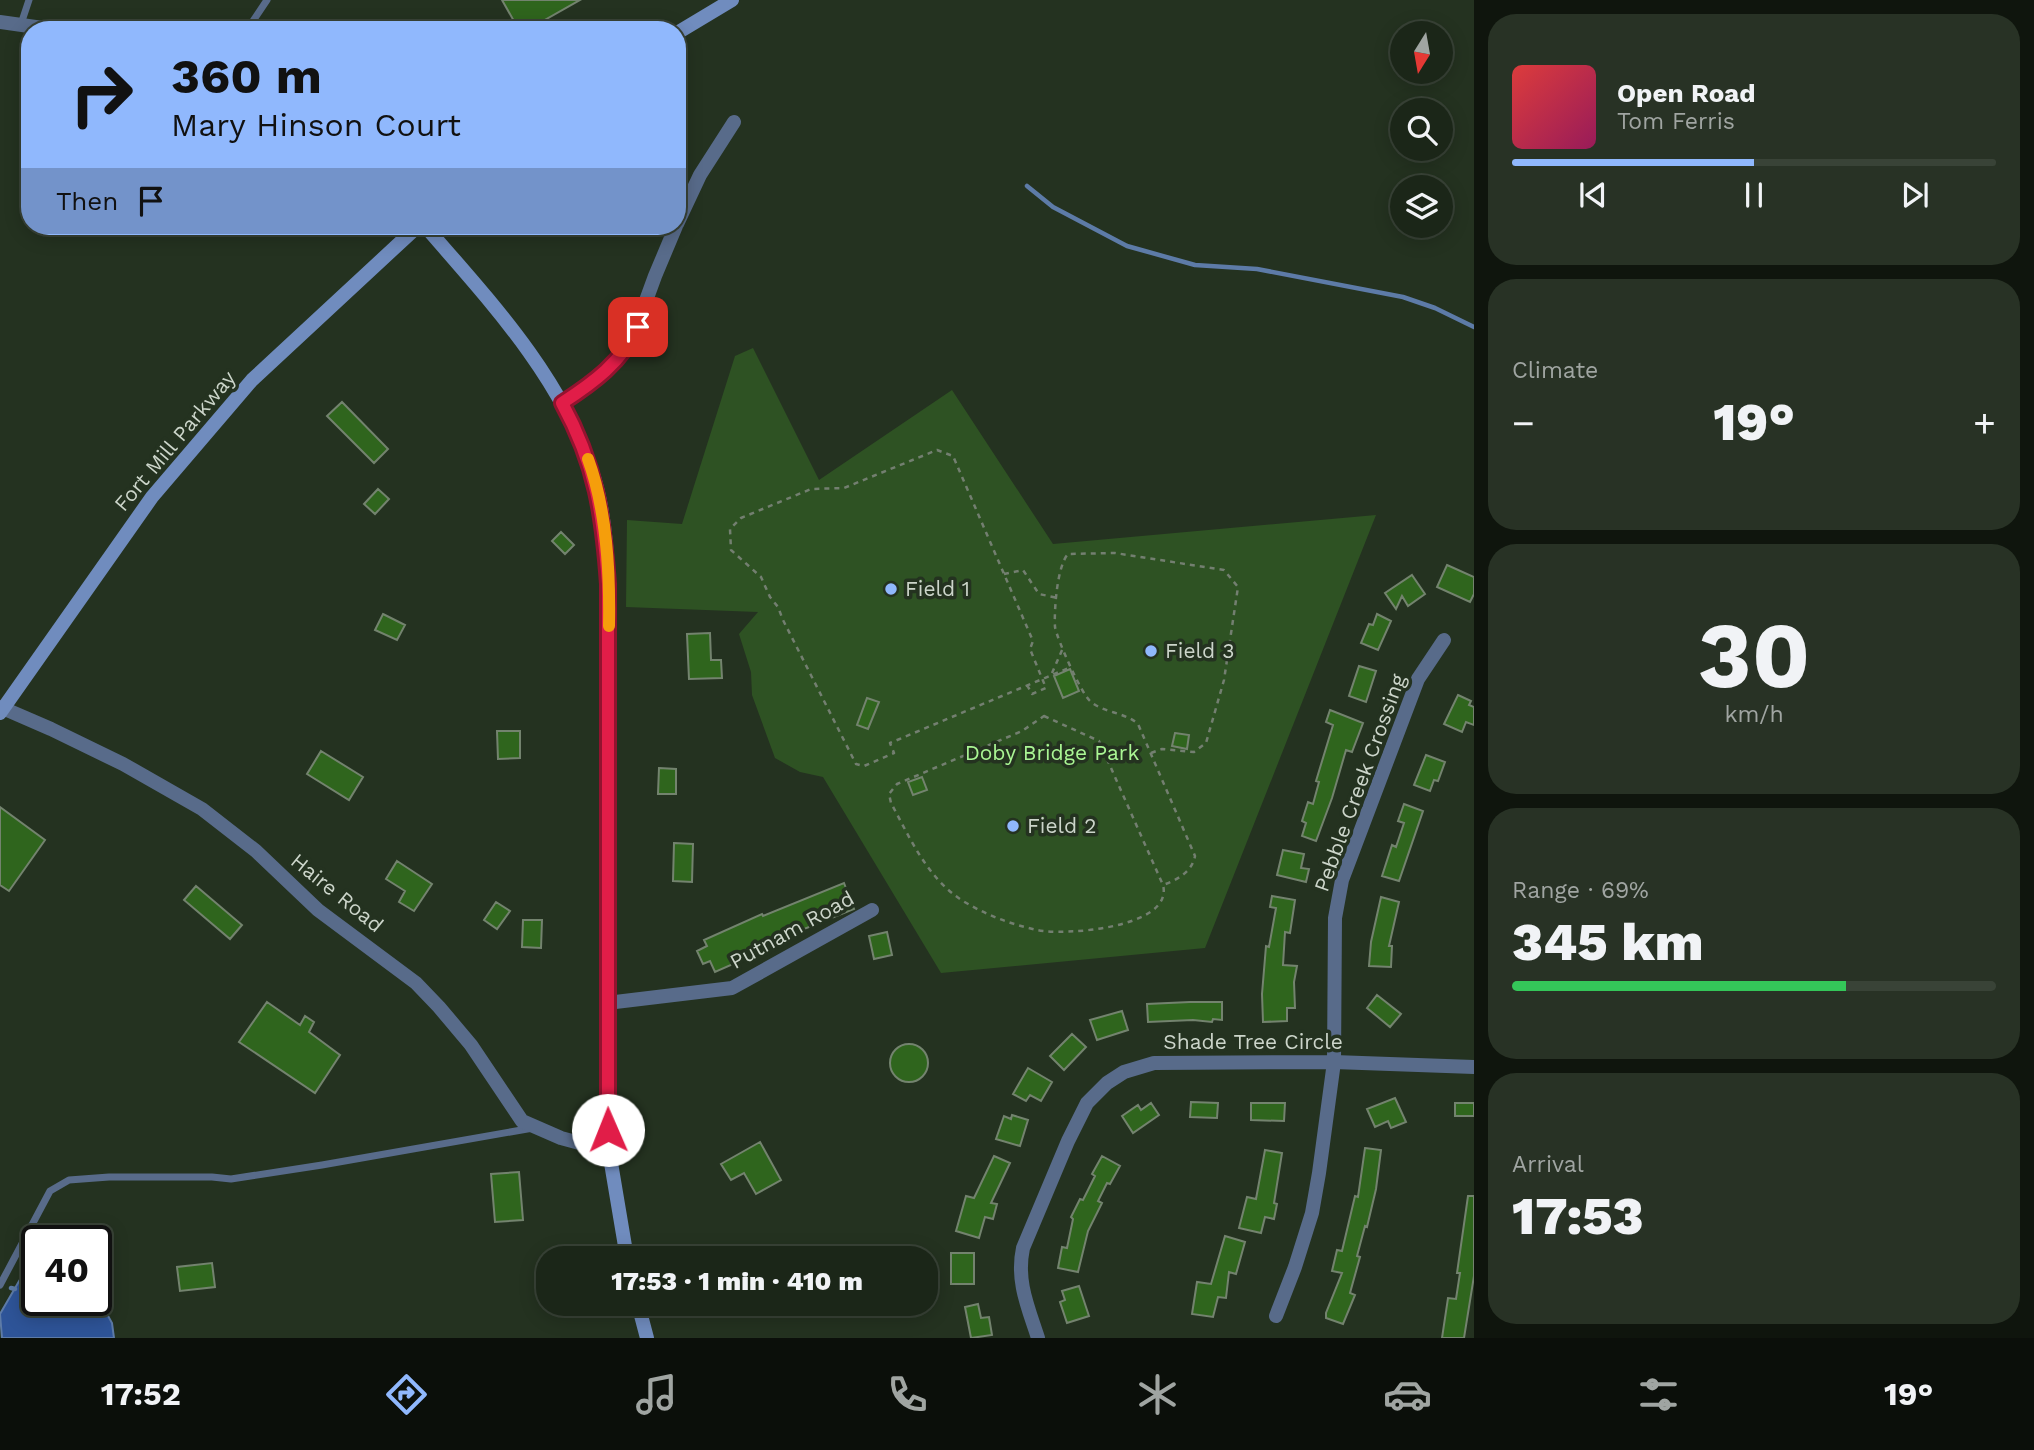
<!DOCTYPE html>
<meta charset="utf-8">
<style>
:root{--surface:#1b2618;--page:#283225;--text:#f1f3f6;--muted:#a0a5a2;--line:#394337;--accent:#90b8fd}
body{margin:0;font-family:"Work Sans",sans-serif;background:var(--page);color:var(--text);height:100vh;display:flex;flex-direction:column;font-size:26px;white-space:nowrap}
*{box-sizing:border-box;margin:0}
p{font-size:23px;color:var(--muted)}
.icon{flex:none;width:38px;height:38px;fill:none;stroke:currentColor;stroke-width:2;stroke-linecap:round;stroke-linejoin:round}
.map{position:relative;flex:1;overflow:hidden}
.details{display:flex;flex-direction:column;gap:14px;padding:14px;background:#0f150d;width:560px}
.details>*{flex:none}
.guide{position:absolute;left:21px;top:21px;width:665px;height:214px;border-radius:28px;box-shadow:0 4px 18px #0003,0 0 0 2px var(--line);background:#90b8fd;color:#111;overflow:hidden}
.needle{width:46px;rotate:191deg}
.fabs{position:absolute;left:1390px;top:21px;display:grid;gap:14px}
.fabs a{display:grid;place-items:center;width:63px;height:63px;border-radius:50%;background:var(--surface);box-shadow:0 4px 18px #0003,0 0 0 2px var(--line);font-size:35px}
.speed{position:absolute;left:21px;top:1225px;display:flex;gap:14px;font-size:35px;font-weight:700;text-align:center}
.speed>*{display:grid;place-content:center;width:91px;height:91px;border-radius:50%;background:var(--surface);box-shadow:0 4px 18px #0003,0 0 0 2px var(--line);line-height:1}
.speed .limit{border:4px solid #111;border-radius:10px;background:#fff;color:#111}
.pin{position:absolute;display:grid;place-items:center;width:60px;height:60px;color:#fff;margin:-30px;border-radius:14px;box-shadow:0 4px 10px #0006}
.me{position:absolute;width:77px;margin:-38px;rotate:359deg;stroke-linejoin:round;filter:drop-shadow(0 0 5px #0008)}
.turn{display:flex;align-items:center;gap:24px;height:147px;padding:0 35px;font-size:32px}
.turn .icon{width:91px;height:91px;stroke-width:2.5}
.turn b{display:block;font-size:49px;line-height:60px}
.then{display:flex;align-items:center;height:66px;padding:0 35px;background:#0003;gap:14px;font-size:26px}
.big{font-size:52px;font-weight:800;line-height:1.1}
.details .widget{flex:1;display:flex;flex-direction:column;justify-content:center;gap:10px;min-width:0;padding:0 24px;border-radius:28px;background:var(--page)}
.details .dial{align-items:center;gap:0}
.dial b{font-size:91px;line-height:1}
.song{display:flex;align-items:center;gap:21px}
.cover{width:84px;height:84px;border-radius:10px;background:linear-gradient(135deg,hsl(0 70% 55%),hsl(330 70% 35%))}
.played{height:7px;border-radius:4px;background:linear-gradient(90deg,var(--accent) 50%,var(--line) 50%)}
.keys{display:flex;justify-content:space-around;direction:ltr}
.heat{display:flex;justify-content:space-between;align-items:center;font-size:38px;direction:ltr}
.charge{height:10px;border-radius:5px;background:linear-gradient(90deg,#34c759 69%,var(--line) 0)}
.trip{position:absolute;left:536px;top:1246px;width:402px;height:70px;border-radius:28px;background:var(--surface);box-shadow:0 4px 18px #0003,0 0 0 2px var(--line);font-weight:800;line-height:70px;text-align:center}
.dock{display:flex;height:112px;justify-content:space-around;align-items:center;background:#0b0f0a;color:var(--muted)}
.dock .icon{width:49px;height:49px}
.dock .current{color:var(--accent)}
.dock b{font-size:32px;color:var(--text)}
main{display:flex;flex:1;min-height:0}
.map>svg:first-child{display:block}
.green{fill:#2e5223}
.water{fill:#2e5498;stroke:#5d7ba7;stroke-width:2}
.lines{fill:none;stroke-linecap:round;stroke-linejoin:round}
.stream{stroke:#5d7ba7;stroke-width:4.5}
.building{fill:#2f651d;stroke:#73836e;stroke-width:2}
.path{stroke:#737f70;stroke-width:2.5;stroke-dasharray:5 5;stroke-linecap:butt}
.lane{stroke:#586b8a;stroke-width:7}
.street{stroke:#586b8a;stroke-width:14}
.secondary{stroke:#708cbe;stroke-width:14}
.route-casing{stroke:#92132f;stroke-width:18}
.route{stroke:#e11d48;stroke-width:12}
.slow{stroke:#f59e0b;stroke-width:12}
.poi-dot{fill:#90b8fd;stroke:#243220;stroke-width:2.5}
.labels{text-anchor:middle;stroke-width:7;stroke-linejoin:round;paint-order:stroke}
.street-label{font-size:21px;fill:#ccd5ca;stroke:#243220}
.poi-label{font-size:21px;fill:#ccd5ca;stroke:#243220;text-anchor:start}
.park-label{font-size:21px;fill:#aaf694;stroke:#243220}
</style>
<main>
<div class="map">
<svg width="1474" height="1338" viewBox="0 0 1474 1338">
<rect width="100%" height="100%" fill="#243220"/>
<!-- green -->
<path class="green" d="M753,348L819,480L952,390L1053,544L1376,515L1205,948L941,973L823,777L800,772L775,758L752,695L751,672L739,634L758,612L626,607L627,520L682,524L735,356Z"/>
<!-- water -->
<path class="water" d="M37,1259V1300H96V1294L112,1323L114,1338H2L0,1314L29,1264Z"/>
<g class="lines">
<!-- stream -->
<path class="stream" d="M1027,186L1053,207L1127,246L1195,265L1257,269L1403,297L1435,308L1474,327
M11,1288L15,1289"/>
</g>
<!-- building -->
<path class="building" d="M502,0H580L527,30H519Z
M342,402L388,449L374,463L327,416Z
M378,489L389,499L375,514L364,504Z
M561,532L574,545L565,554L552,541Z
M1447,565L1474,577V594L1470,602L1437,587Z
M1412,575L1425,594L1408,606L1402,596L1396,609L1385,593Z
M383,614L405,625L397,640L375,630Z
M1377,614L1391,621L1378,650L1361,643L1369,624L1373,625Z
M710,633L711,660H721L722,678L689,679L687,634Z
M1359,666L1376,671L1366,702L1349,696Z
M1070,669L1079,691L1063,698L1054,676Z
M1458,695L1471,701L1469,705L1474,707V725L1466,722L1462,732L1444,724Z
M867,698L879,702L868,729L857,725Z
M1330,710L1363,723L1352,752L1346,750L1332,798L1316,841L1302,836L1306,823L1302,821L1308,802L1313,804L1319,782L1316,781L1333,725L1326,722Z
M497,731H520V758L498,759Z
M1175,733L1189,735L1187,749L1172,746Z
M321,751L363,777L349,800L307,774Z
M1426,755L1445,762L1438,781L1434,780L1430,791L1414,785Z
M659,768L676,769V794H658Z
M922,777L927,790L913,795L908,782Z
M1404,804L1423,811L1399,881L1382,876L1392,845L1396,847L1404,823L1398,821Z
M0,807L45,840L9,891L0,885Z
M674,843L693,844L692,882L673,881Z
M1283,850L1304,854L1301,868L1309,869L1306,882L1277,875Z
M397,861L432,884L414,911L399,902L405,891L386,879Z
M844,883L854,909L774,941L776,945L715,972L710,961L703,964L697,951L707,946L704,940L762,914L763,916Z
M196,886L242,925L230,939L184,900Z
M1272,896L1295,900L1290,933L1285,932L1283,965L1297,966L1294,982L1295,1008H1287V1021L1263,1022L1262,994L1266,946L1269,947L1276,908L1270,907Z
M1381,897L1399,902L1389,946H1392L1391,967L1369,966L1371,942Z
M496,902L510,911L497,929L484,920Z
M523,920H542L541,948L522,947Z
M887,932L892,955L874,959L869,936Z
M1377,995L1401,1014L1390,1027L1367,1008Z
M267,1002L300,1025L305,1016L314,1022L309,1032L340,1055L315,1093L239,1042Z
M1190,1002H1222V1020L1213,1019L1212,1022L1193,1020L1148,1022L1147,1004Z
M1122,1011L1128,1030L1097,1040L1090,1020Z
M1072,1034L1086,1047L1064,1070L1050,1056Z
M890 1063a19 19 0 1 1 38 0a19 19 0 1 1-38 0Z
M1028,1068L1052,1082L1041,1101L1030,1095L1026,1101L1013,1094Z
M1395,1098L1406,1122L1391,1128L1388,1121L1375,1127L1367,1109Z
M1191,1102L1218,1103L1217,1118L1190,1117Z
M1151,1103L1159,1115L1133,1133L1122,1116L1138,1105L1141,1110Z
M1251,1103H1285L1284,1121L1251,1120Z
M1455,1103H1474V1116H1455Z
M1012,1115L1028,1120L1020,1146L996,1139L1004,1116L1011,1119Z
M760,1142L781,1180L756,1194L744,1173L731,1180L721,1164Z
M1365,1148L1381,1150L1376,1189L1367,1227L1365,1226L1357,1256L1360,1257L1350,1293L1355,1295L1343,1324L1326,1318V1313L1342,1273L1332,1271L1337,1250L1342,1251L1355,1196L1358,1197Z
M1265,1150L1282,1153L1274,1203L1277,1204L1274,1219L1265,1217L1261,1233L1239,1228L1247,1197L1256,1199Z
M994,1156L1010,1163L991,1203L997,1204L993,1219L985,1217L979,1238L956,1231L966,1196L974,1198Z
M1102,1156L1120,1166L1110,1184L1107,1183L1098,1201L1102,1203L1088,1231L1078,1272L1058,1268L1062,1247L1067,1248L1073,1219L1071,1217L1080,1199L1083,1200L1095,1176L1092,1174Z
M519,1172L523,1220L495,1222L491,1174Z
M1468,1196H1474V1276L1464,1338H1442L1448,1298L1456,1299L1460,1273H1457Z
M1225,1236L1245,1242L1236,1274L1229,1272L1226,1298L1218,1297L1213,1317L1192,1314L1197,1282L1211,1284Z
M951,1253H974V1284H951Z
M212,1263L215,1287L180,1291L177,1267Z
M1079,1286L1089,1316L1067,1323L1060,1302L1065,1300L1062,1291Z
M978,1304L981,1318L989,1317L992,1335L971,1338L965,1307Z"/>
<g class="lines">
<!-- path -->
<path class="path" d="M1004,574L1023,570L1039,594L1058,598
M1052,673L1063,648
M1027,685L1032,694L1046,688L1030,649L1033,641L953,456L937,450L844,488L811,489L741,518L730,529L731,550L761,577L770,597L778,607L783,620L856,764L864,766L894,753L890,743L1071,667
M1044,716L1099,741L1163,885C1174,928 1064,936 1037,930C1010,924 986,915 963,901C927,878 910,838 891,803L889,794L897,784L1022,731Z
M1151,753L1162,749L1194,752L1206,743L1224,680L1238,587L1224,570L1115,553L1068,554C1057,566 1054,611 1055,627C1057,639 1081,693 1090,701C1103,713 1125,712 1138,724L1195,856C1192,872 1177,880 1163,885"/>
<!-- lane -->
<path class="lane" d="M21,24L29,0
M247,30L267,0
M0,1285L50,1191L69,1180L109,1177H212L231,1179L322,1165L533,1128"/>
<!-- street -->
<path class="street" d="M0,22L57,30
M677,224L700,175L734,122
M562,403L609,369L632,339L655,276L676,226
M0,707L51,729L123,764L202,809L256,851L318,910L416,983L439,1007L471,1045L522,1121L561,1138L609,1151
M607,1003L732,988L872,910
M1276,1316L1295,1267L1312,1213L1319,1173L1334,1062L1335,918L1342,880L1418,679L1444,640
M1038,1338C1028,1307 1016,1281 1023,1248L1068,1141L1087,1103L1107,1083L1124,1072L1154,1063L1334,1062L1474,1067"/>
<!-- secondary -->
<path class="secondary" d="M677,33L732,0
M425,226C489,300 560,375 592,471C607,516 608,566 609,613L607,1089L609,1151L627,1258
M0,713L152,497L252,380L418,226
M638,1304L647,1338"/>
</g>
<g class="lines">
<!-- route casing -->
<g class="route-casing">
<path id="route" d="M608,1130V584C603,515 596,465 562,403C593,383 622,362 638,327"/>
</g>
<!-- route -->
<use href="#route" class="route"/>
<!-- slow -->
<path class="slow" d="M588,459C607,511 610,571 609,626"/>
</g>
<!-- markers -->
<g class="poi-dot">
<circle cx="891" cy="589" r="7"/>
<circle cx="1151" cy="651" r="7"/>
<circle cx="1013" cy="826" r="7"/>
</g>
<g class="labels">
<!-- street labels -->
<g class="street-label">
<text transform="translate(175 441) rotate(-50)" y="7">Fort Mill Parkway</text>
<text transform="translate(1360 783) rotate(-70)" y="7">Pebble Creek Crossing</text>
<text transform="translate(337 893) rotate(39)" y="7">Haire Road</text>
<text transform="translate(792 930) rotate(-29)" y="7">Putnam Road</text>
<text x="1253" y="1049">Shade Tree Circle</text>
</g>
<!-- poi labels -->
<g class="poi-label">
<text x="905" y="596">Field 1</text>
<text x="1165" y="658">Field 3</text>
<text x="1027" y="833">Field 2</text>
</g>
<!-- park labels -->
<g class="park-label">
<text x="1052" y="760">Doby Bridge Park</text>
</g>
</g>
</svg>
<div class="fabs">
<a><svg class="needle" viewBox="-14 -14 28 28"><path d="M0-13l5 13h-10z" fill="#e53935"/><path d="M0 13l5-13h-10z" fill="#a0a5a2"/></svg></a>
<a><svg class="icon" aria-label="search" viewBox="0 0 24 24"><circle cx="10" cy="10" r="6"/><path d="M15 15l6 6"/></svg></a>
<a><svg class="icon" aria-label="layers" viewBox="0 0 24 24"><path d="M12 4l9 5-9 5-9-5zM3 14l9 5 9-5"/></svg></a>
</div>
<div class="speed"><div class="limit">40</div></div>
<div class="pin" style="left:638px;top:327px;background:#d93025"><svg class="icon" aria-label="arrive" viewBox="0 0 24 24"><path d="M6 21V4h12l-3 4 3 4H6"/></svg></div>
<svg class="me" style="left:608px;top:1130px" viewBox="-20 -20 40 40"><circle r="19" fill="#fff"/><path d="M0-13L10 11 0 6-10 11z" fill="#e11d48"/></svg>
<div class="trip">17:53 · 1 min · 410 m</div>
<div class="guide">
<div class="turn"><svg class="icon" aria-label="right" viewBox="0 0 24 24"><path d="M7 20v-9h11M14 6l5 5-5 5"/></svg><div><b>360 m</b>Mary Hinson Court</div></div>
<div class="then">Then<svg class="icon" aria-label="arrive" viewBox="0 0 24 24"><path d="M6 21V4h12l-3 4 3 4H6"/></svg></div>
</div>
</div>
<section class="details">
<div class="widget">
<div class="song"><i class="cover"></i><div><b>Open Road</b><p>Tom Ferris</p></div></div>
<div class="played"></div>
<div class="keys"><svg class="icon" aria-label="previous" viewBox="0 0 24 24"><path d="M18 5L8 12l10 7zM5 5v14"/></svg><svg class="icon" aria-label="pause" viewBox="0 0 24 24"><path d="M8 5v14M16 5v14"/></svg><svg class="icon" aria-label="next" viewBox="0 0 24 24"><path d="M6 5l10 7-10 7zM19 5v14"/></svg></div>
</div>
<div class="widget"><p>Climate</p>
<div class="heat"><a>−</a><b class="big">19°</b><a>+</a></div>
</div>
<div class="widget dial"><b>30</b><p>km/h</p></div>
<div class="widget"><p>Range · 69%</p><b class="big">345 km</b><div class="charge"></div></div>
<div class="widget"><p>Arrival</p><b class="big">17:53</b></div>
</section>
</main>
<nav class="dock">
<b>17:52</b>
<svg class="icon current" aria-label="directions" viewBox="0 0 24 24"><path d="M12 3l9 9-9 9-9-9zM9 14v-3h6M13 9l2 2-2 2"/></svg>
<svg class="icon" aria-label="music" viewBox="0 0 24 24"><path d="M9 18V5l10-2v13"/><circle cx="6" cy="18" r="3"/><circle cx="16" cy="16" r="3"/></svg>
<svg class="icon" aria-label="phone" viewBox="0 0 24 24"><path d="M5 4h4l2 5-3 2q2 4 5 5l2-3 5 2v4C11 20 4 13 5 4z"/></svg>
<svg class="icon" aria-label="climate" viewBox="0 0 24 24"><path d="M12 3v18M4 7l16 10M4 17L20 7"/></svg>
<svg class="icon" aria-label="car" viewBox="0 0 24 24"><path d="M5 17H2v-5l4-1 3-4h7l3 4 3 1v5h-3M9 17h6M6 11h13"/><circle cx="7" cy="17" r="2"/><circle cx="17" cy="17" r="2"/></svg>
<svg class="icon" aria-label="filters" viewBox="0 0 24 24"><path d="M4 7h16M4 17h16"/><circle cx="9" cy="7" r="2"/><circle cx="15" cy="17" r="2"/></svg>
<b>19°</b>
</nav>
